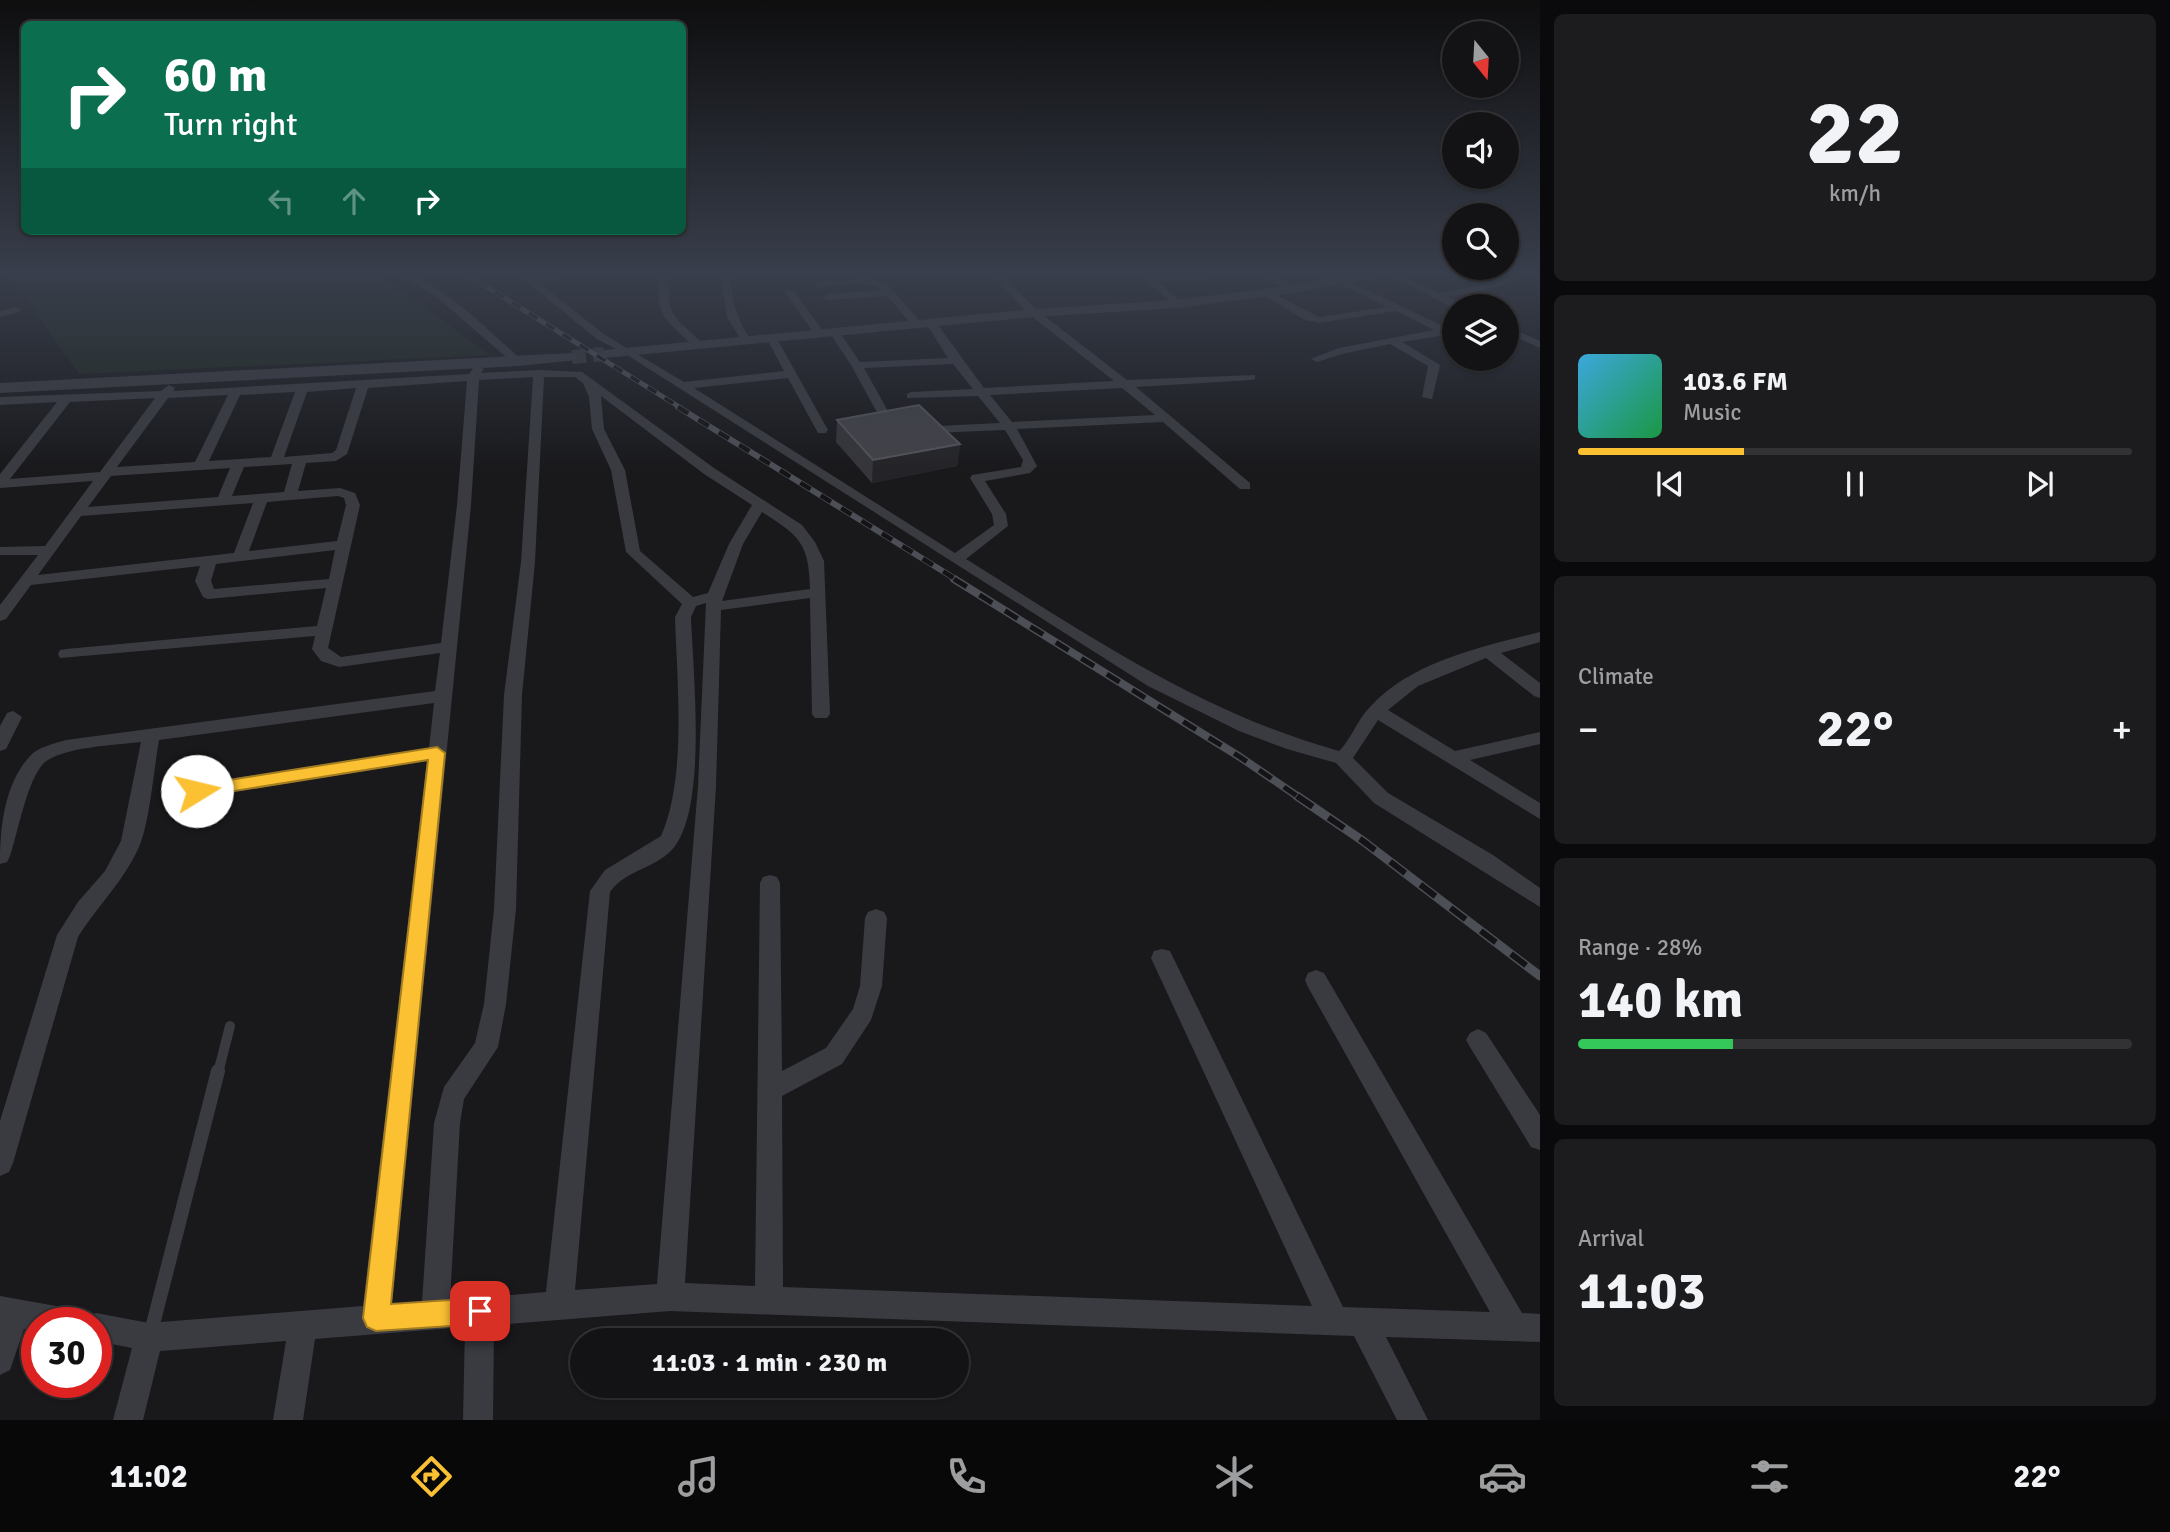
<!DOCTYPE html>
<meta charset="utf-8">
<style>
:root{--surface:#131315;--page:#1c1c1e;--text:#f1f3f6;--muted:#9d9ea0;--line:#323234;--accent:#fbc132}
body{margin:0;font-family:Signika,sans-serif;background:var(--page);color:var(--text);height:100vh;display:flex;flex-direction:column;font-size:26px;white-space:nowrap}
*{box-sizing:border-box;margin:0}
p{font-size:23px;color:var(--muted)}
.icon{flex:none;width:38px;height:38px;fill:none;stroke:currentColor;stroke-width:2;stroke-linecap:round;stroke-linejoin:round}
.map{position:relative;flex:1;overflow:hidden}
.details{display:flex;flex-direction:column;gap:14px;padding:14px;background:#0a0a0c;width:630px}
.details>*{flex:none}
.top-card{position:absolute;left:21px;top:21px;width:665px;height:214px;border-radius:10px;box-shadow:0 2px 5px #0004,0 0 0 2px var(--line);background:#0b6e4f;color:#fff;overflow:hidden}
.needle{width:46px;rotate:162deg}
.tools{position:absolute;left:1442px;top:21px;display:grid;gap:14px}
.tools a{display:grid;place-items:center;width:77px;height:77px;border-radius:50%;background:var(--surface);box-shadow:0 2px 5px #0004,0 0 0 2px var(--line);font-size:35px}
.speed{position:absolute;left:21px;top:1307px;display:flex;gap:14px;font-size:35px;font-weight:700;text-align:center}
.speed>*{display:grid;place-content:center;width:91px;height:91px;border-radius:50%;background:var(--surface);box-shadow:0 2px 5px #0004,0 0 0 2px var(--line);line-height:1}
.speed .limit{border:10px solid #d22;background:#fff;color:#111}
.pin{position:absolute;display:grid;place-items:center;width:60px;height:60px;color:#fff;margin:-30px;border-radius:14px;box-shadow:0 4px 10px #0006}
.me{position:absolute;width:77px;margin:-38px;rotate:81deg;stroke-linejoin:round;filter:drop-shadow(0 0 5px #0008)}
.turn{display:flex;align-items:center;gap:24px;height:147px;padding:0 28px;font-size:32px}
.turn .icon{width:91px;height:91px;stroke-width:2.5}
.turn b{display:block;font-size:49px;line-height:60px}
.lanes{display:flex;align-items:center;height:66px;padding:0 28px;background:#0003;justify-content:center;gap:35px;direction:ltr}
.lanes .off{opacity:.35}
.big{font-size:52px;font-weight:800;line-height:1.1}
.details .tile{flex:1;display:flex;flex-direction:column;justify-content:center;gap:10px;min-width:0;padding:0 24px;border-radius:10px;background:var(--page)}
.details .dial{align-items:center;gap:0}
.dial b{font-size:91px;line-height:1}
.song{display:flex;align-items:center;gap:21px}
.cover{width:84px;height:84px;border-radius:10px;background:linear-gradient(135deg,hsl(200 70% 55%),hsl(140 70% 35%))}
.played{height:7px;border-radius:4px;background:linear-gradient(90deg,var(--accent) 30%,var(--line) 30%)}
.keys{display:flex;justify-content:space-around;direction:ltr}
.heat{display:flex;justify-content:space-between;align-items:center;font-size:38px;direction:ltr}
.charge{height:10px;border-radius:5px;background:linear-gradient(90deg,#34c759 28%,var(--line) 0)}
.trip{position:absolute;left:570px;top:1328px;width:399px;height:70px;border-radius:35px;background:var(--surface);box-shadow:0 2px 5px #0004,0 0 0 2px var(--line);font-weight:800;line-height:70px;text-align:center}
.dock{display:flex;height:112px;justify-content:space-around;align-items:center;background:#080808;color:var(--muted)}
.dock .icon{width:49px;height:49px}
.dock .selected{color:var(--accent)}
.dock b{font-size:32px;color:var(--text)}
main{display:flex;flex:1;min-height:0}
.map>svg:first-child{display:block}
.green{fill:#1f2720}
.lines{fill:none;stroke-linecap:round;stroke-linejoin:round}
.tertiary-tunnel{stroke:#36373c;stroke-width:14;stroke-dasharray:14 7;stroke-linecap:butt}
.service-far1{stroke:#3a3b41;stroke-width:10}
.service{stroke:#3a3b41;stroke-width:14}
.minor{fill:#3a3b41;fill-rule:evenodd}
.tertiary{fill:#3a3b41;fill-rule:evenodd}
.rail-far3-casing{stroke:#4d4f56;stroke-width:5}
.rail-far2-casing{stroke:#4d4f56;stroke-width:6}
.rail-far1-casing{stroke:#4d4f56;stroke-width:8}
.rail-casing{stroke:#4d4f56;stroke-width:9}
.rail-far3{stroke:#141417;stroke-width:3.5;stroke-dasharray:10;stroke-linecap:butt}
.rail-far2{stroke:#141417;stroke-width:4.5;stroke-dasharray:12;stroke-linecap:butt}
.rail-far1{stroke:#141417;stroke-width:5;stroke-dasharray:15;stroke-linecap:butt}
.rail{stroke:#141417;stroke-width:6;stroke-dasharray:19;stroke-linecap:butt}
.wall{fill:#35353a}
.shaded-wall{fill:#242428}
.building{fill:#424248;stroke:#52535a;stroke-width:2}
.route{fill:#fbc132;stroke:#a37d20;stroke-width:2}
</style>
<main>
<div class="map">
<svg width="1540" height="1420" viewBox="0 0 1540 1420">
<rect width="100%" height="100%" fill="#19191c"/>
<!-- green -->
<path class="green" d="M26,271H375L490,355L79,374L12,279Z"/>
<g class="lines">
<!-- tertiary-tunnel -->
<path class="tertiary-tunnel" d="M572,357L604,354"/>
<!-- service-far1 -->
<path class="service-far1" d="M218,1073L230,1026"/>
<!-- service -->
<path class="service" d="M151,1332L218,1071"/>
<!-- minor -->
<path class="minor" d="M394,271C431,271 493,335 522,360V364H514L438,298Z
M513,271H524L532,277L564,271H586L538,282L605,335L684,382L784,371L767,339L776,337L828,430L826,433H818L788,378L694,388L955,553L994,525L992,514L970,478L972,475L1021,467L1023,460L1005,430L933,433V427L937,426L1000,423L978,396L907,398V394L911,392L973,389L953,364L864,368L894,422L884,425L851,365L829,332L830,330H838L860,362L948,358L926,323L935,321L984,388L1114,381L1030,315L987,271H998L1038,311L1127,380L1255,375V379L1251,380L1136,387L1250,483V489H1240L1163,422L1017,429L1037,466L1030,473L985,481L1006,514L1008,526L966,559C1085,633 1201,713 1339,751C1352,738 1357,720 1370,707C1412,661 1482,647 1540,632V642L1501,653L1540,683V698L1534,696L1486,658L1418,686L1388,710L1455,751L1540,732V744L1470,760L1540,803V819L1378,720L1353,758L1388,793L1493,855L1540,888V907L1374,803L1336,763L1287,749L1239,731L1148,686L624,353L597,339ZM1122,388L1155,415L1012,422L990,395Z
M659,271H669C668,317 669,311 702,343V347H694C661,314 657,320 659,271Z
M720,271H730C731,298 736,319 752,341L751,343H743L727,317Z
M1135,271H1146L1152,277C1198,273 1260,258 1298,289L1290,291L1255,274L1158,282L1181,302V306L1177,307Z
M1393,271L1439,293L1510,280L1515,283L1448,297L1464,306L1454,308L1382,272Z
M1340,277L1451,330V334L1402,342L1440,365L1432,399L1422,397L1428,366L1390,344L1342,354L1317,362L1311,359L1339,348L1434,330L1396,311L1319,323L1305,320L1259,292L1267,290L1319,317L1387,307L1337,282V278Z
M867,279L886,283L922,323V327H914L887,296L828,300L823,297L828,294L883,290C868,279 837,286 819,287L814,284L819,281Z
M787,290H793L825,334L824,336H816L785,292Z
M16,307L21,310L20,312L0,317V311Z
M1507,326L1540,341V348L1507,333Z
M478,366L484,369L481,373L539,370L582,372L714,468L802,525L815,542L824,561L830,714L827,718H815L812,714L810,598L721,610L716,786L685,1283L755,1286L760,883L763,877L770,875L777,877L780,883L782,1071L826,1048L853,1009L860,986L865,918L868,912L876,909L884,912L887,918L882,986L871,1020L842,1064L782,1096L783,1287L1312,1306L1151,958L1154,951L1162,949L1170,951L1343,1307L1490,1312L1308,987L1305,980L1308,973L1316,970L1324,973L1522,1313L1540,1314V1342L1386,1337L1428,1420H1397L1354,1336L670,1311L494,1325L493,1420H463L465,1327L315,1339L303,1420H273L286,1341L160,1351L143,1420H113L132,1348L96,1341V1323H37V1331L24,1329L10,1370L0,1375V1296L73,1309L83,1313L85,1318L96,1313L149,1323L363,1306L427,761L171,802L164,800L161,795L164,790L171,788L429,748L434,703L159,740C154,769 150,816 141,842C127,878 98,905 78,937L13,1163L9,1172L0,1176V1121L57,935L78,902L105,871L121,841L141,742C117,745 61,747 44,763C27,780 18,832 10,856L7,862L0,864C0,828 4,783 31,755C38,747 56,743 66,740L435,691L440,653L339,667L321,661L312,649L315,636L60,658L58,654L60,650L66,649L317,626L326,588L208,599L203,597L195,581L200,566L31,585L6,619L0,621V605L38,555H0V547L45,546L93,481L0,488V474L57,402L0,405V397L161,391L169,385L175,388L173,391L469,374L474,367ZM533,377L521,562L504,695L494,909L484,1004L475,1043L444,1087L434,1123L422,1302L392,1304L471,505L479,380ZM544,377H575L583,383L589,397L592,429L611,470L626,552L682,604L675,617C677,681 687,778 661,836L605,870L590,891L546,1292L450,1300L460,1123L464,1099L498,1047L506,1004L516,909L522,695L535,562ZM467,381L457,505L441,643L341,657L328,648L360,505L355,493L340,488L298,491L306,463L336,461L347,454L368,388ZM356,388L336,450L332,453L284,457L307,392ZM295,392L271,457L209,461L240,395ZM228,395L195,462L117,467L168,398ZM601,396L704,474L752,505L729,544L708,593L693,597L640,551L625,470L604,429ZM155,398L100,472L10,479L70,402ZM292,464L284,492L232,496L244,467ZM230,468L218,497L88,507L111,476ZM338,496L344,498L346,505L337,541L249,551L267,502ZM253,503L234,553L38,575L81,516ZM762,512C799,536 809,542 810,589L722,601L743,544ZM335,550L329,579L214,589L211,581L216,564ZM706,603L698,786L657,1284L575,1290L610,892C626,869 659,868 675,846C707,803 693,671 691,617L696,606Z
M13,711L22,717L6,749L0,751V726L7,713Z
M1478,1029L1486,1033L1540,1115V1150L1531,1147L1470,1047L1466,1040L1470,1033Z"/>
<!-- tertiary -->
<path class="tertiary" d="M1367,271H1394L1388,275L1293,293L1177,308L1034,317L604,358L597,354L604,350L1034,309L1177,300L1293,285Z
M572,353L577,354V360L518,366L0,393V383Z"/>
<!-- rail-far3 casing -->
<g class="rail-far3-casing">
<path id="rail-far3" d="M461,271L681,408"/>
</g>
<!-- rail-far2 casing -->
<g class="rail-far2-casing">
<path id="rail-far2" d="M678,407L957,580"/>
</g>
<!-- rail-far1 casing -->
<g class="rail-far1-casing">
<path id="rail-far1" d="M954,579L1240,757L1300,798"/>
</g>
<!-- rail casing -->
<g class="rail-casing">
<path id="rail" d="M1297,796L1363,841L1540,976"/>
</g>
<!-- rail-far3 -->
<use href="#rail-far3" class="rail-far3"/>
<!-- rail-far2 -->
<use href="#rail-far2" class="rail-far2"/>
<!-- rail-far1 -->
<use href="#rail-far1" class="rail-far1"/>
<!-- rail -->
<use href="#rail" class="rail"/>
</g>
<!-- wall -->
<path class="wall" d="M837,420L960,444L957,466L872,483L836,442Z"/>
<!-- shaded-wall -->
<path class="shaded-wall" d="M960,444L957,466L872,483L873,460Z"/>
<!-- building -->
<path class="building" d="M919,405L960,444L873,460L837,420Z"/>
<!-- sky -->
<linearGradient id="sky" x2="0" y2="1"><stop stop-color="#0e0e0f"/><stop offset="0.58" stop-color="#383e4b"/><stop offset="1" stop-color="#383e4b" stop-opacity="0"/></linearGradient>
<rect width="1540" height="470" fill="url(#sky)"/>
<!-- route -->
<path class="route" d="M437,747L445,753L391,1304L480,1298L489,1302L493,1311L489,1320L480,1324L376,1331L367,1327L363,1318L428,760L197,797L191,796L189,791L191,787L197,785Z"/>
</svg>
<div class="tools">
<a><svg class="needle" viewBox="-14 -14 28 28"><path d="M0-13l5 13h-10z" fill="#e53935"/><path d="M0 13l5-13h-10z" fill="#9d9ea0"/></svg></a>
<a><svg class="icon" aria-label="sound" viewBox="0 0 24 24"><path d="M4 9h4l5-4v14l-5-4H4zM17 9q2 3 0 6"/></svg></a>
<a><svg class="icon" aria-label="search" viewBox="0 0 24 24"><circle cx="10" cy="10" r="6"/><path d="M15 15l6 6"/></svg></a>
<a><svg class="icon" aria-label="layers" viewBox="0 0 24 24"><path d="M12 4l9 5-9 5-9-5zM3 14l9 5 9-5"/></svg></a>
</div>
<div class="speed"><div class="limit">30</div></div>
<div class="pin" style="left:480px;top:1311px;background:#d93025"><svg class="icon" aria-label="arrive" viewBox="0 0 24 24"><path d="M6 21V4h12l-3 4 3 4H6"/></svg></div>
<svg class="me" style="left:197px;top:791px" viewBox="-20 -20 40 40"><circle r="19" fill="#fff"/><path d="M0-13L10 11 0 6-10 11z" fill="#fbc132"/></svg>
<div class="trip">11:03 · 1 min · 230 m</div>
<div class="top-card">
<div class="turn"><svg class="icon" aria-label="right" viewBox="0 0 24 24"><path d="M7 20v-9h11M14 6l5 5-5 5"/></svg><div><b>60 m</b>Turn right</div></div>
<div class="lanes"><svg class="icon off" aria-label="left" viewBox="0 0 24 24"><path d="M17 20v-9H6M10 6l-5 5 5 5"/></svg><svg class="icon off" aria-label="ahead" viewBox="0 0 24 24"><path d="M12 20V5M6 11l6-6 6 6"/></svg><svg class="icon" aria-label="right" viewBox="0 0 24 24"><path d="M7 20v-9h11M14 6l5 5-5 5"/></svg></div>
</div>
</div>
<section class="details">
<div class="tile dial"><b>22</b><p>km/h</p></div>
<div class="tile">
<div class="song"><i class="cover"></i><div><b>103.6 FM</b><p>Music</p></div></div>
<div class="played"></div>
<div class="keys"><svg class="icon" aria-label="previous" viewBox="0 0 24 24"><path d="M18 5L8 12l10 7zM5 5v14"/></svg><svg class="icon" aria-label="pause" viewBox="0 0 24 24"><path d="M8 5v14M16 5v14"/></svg><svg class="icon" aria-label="next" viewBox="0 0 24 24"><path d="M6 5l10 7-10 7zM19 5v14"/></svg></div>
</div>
<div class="tile"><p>Climate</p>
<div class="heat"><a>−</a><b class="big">22°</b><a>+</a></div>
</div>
<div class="tile"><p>Range · 28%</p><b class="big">140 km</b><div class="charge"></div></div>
<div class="tile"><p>Arrival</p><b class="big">11:03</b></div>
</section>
</main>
<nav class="dock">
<b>11:02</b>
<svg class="icon selected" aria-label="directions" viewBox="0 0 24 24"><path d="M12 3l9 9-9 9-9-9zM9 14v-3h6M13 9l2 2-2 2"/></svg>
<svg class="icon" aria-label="music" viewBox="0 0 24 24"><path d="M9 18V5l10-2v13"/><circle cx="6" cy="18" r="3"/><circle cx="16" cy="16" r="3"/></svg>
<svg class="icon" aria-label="phone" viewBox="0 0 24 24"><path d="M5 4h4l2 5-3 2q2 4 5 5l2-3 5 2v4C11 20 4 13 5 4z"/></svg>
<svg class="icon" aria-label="climate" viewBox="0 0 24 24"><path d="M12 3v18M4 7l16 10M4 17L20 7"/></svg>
<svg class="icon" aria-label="car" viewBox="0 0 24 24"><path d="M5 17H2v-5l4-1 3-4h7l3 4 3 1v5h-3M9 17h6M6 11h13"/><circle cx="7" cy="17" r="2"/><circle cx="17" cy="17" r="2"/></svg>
<svg class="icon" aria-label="filters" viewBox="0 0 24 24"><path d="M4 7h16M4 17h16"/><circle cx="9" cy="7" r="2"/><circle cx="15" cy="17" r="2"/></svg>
<b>22°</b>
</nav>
